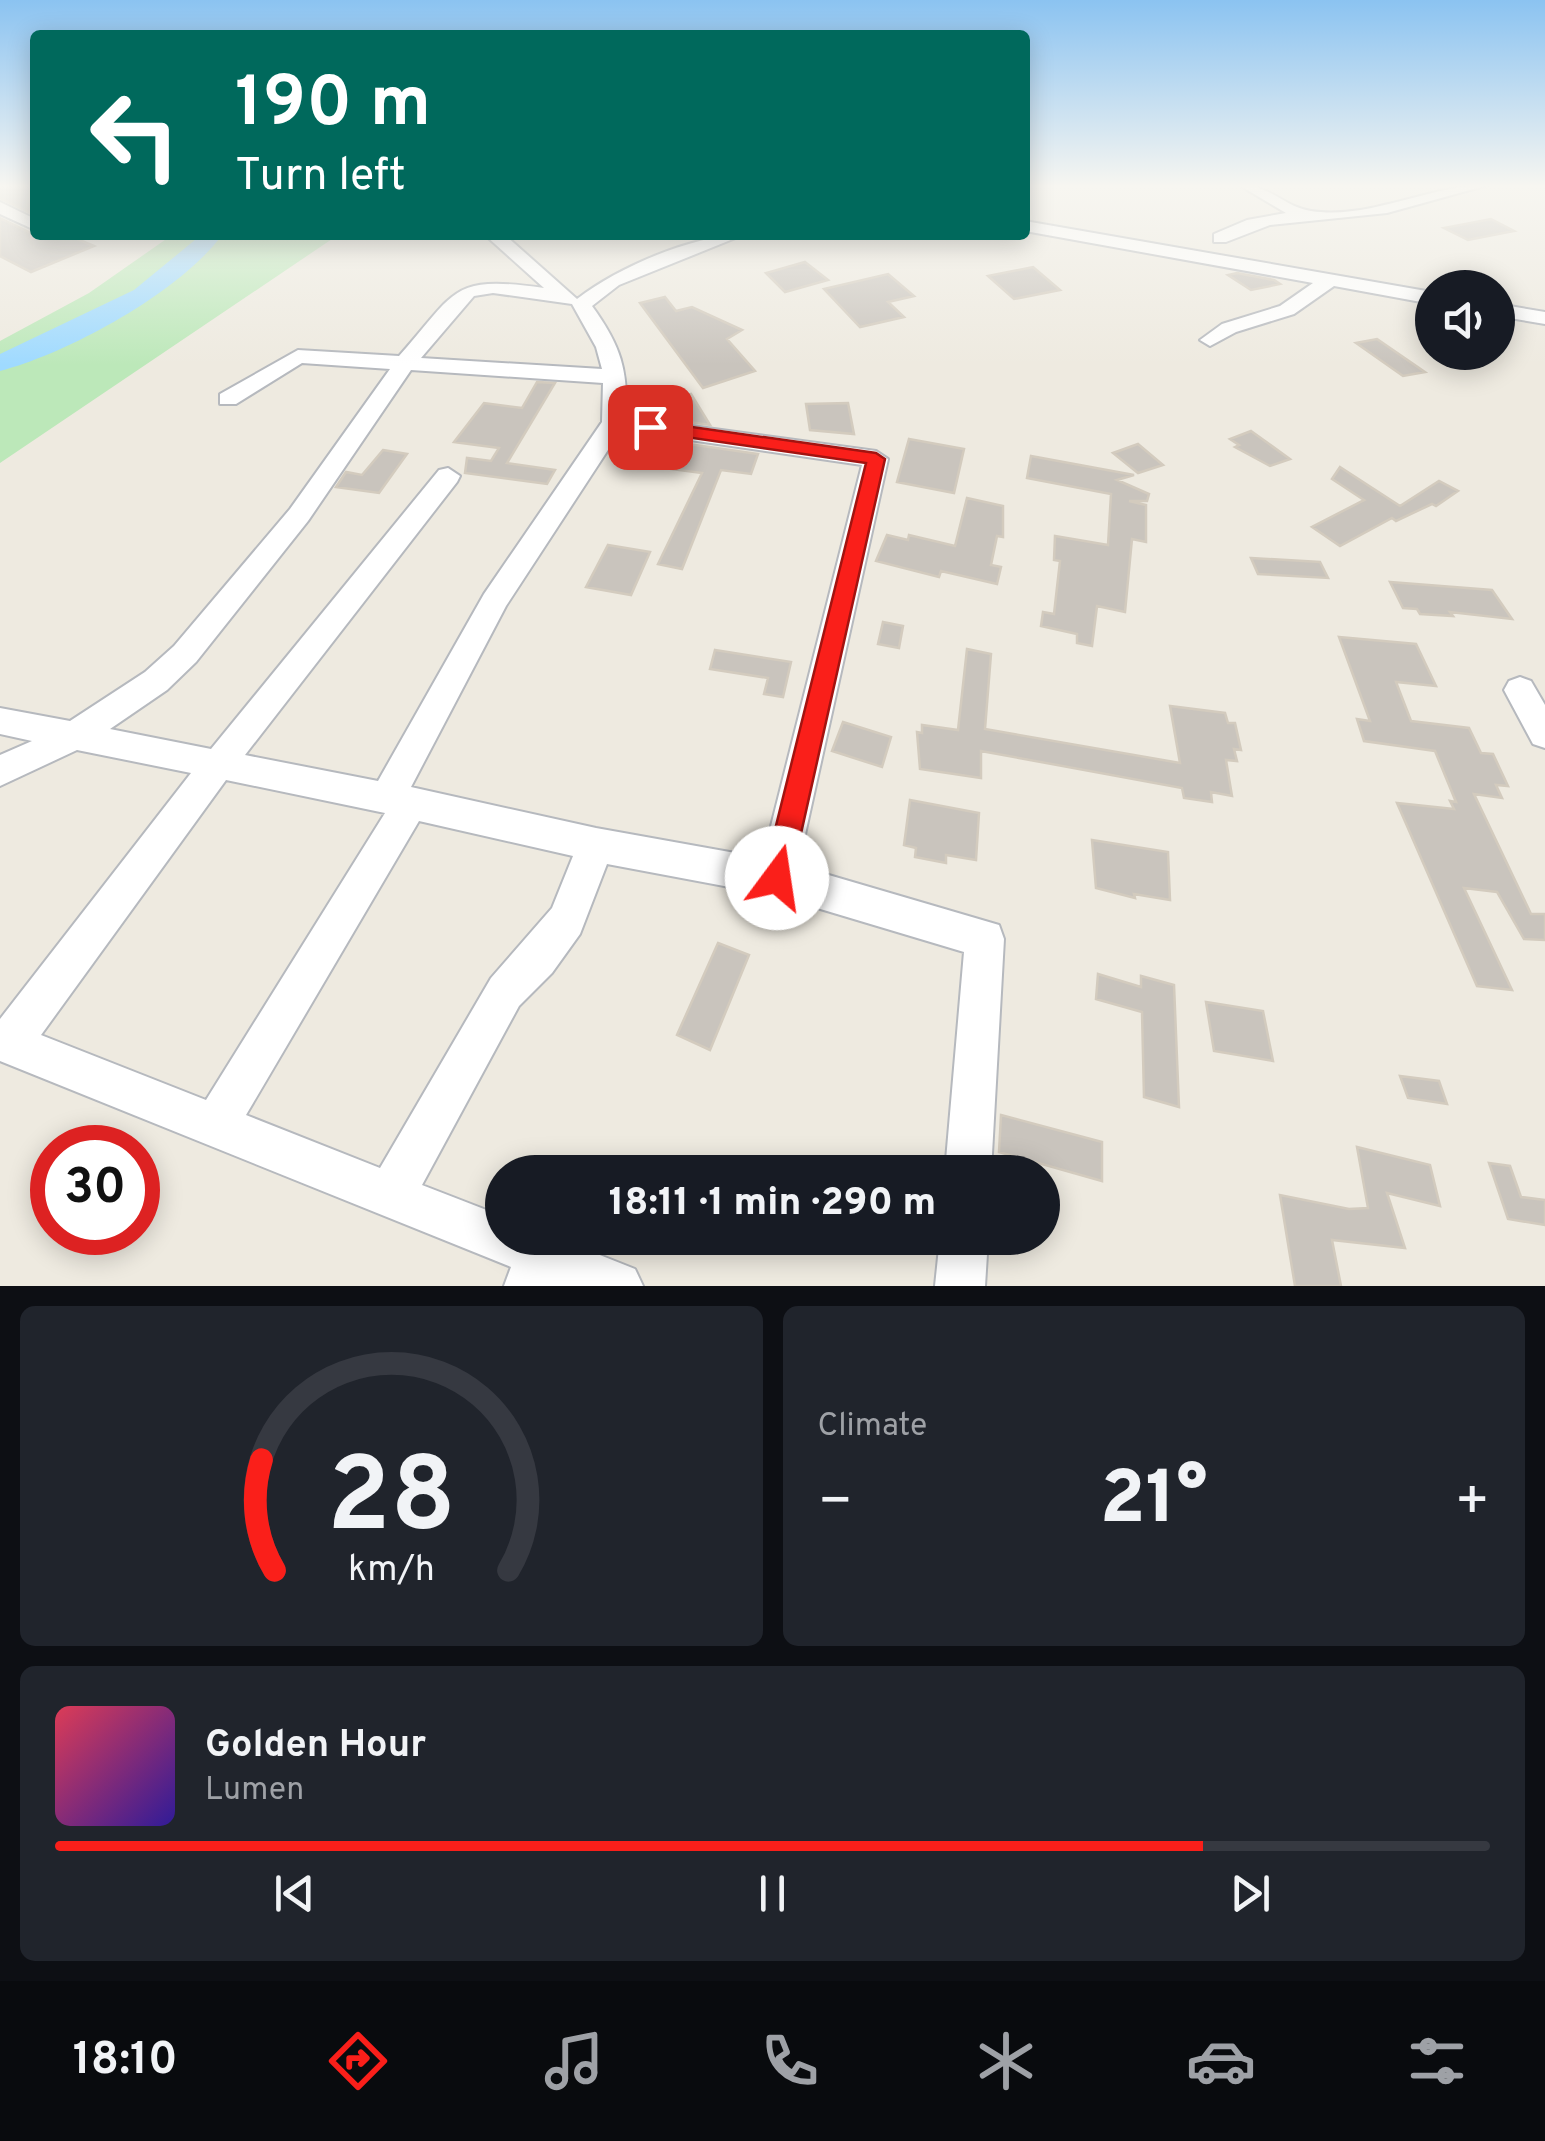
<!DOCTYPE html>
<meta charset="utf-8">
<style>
:root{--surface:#171b24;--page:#20242c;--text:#f1f3f6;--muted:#9ea1a6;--line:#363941;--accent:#fa1f1a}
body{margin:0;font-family:Overpass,sans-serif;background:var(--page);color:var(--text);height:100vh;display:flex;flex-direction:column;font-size:38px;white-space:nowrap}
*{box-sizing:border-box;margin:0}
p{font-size:32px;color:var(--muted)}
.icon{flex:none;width:55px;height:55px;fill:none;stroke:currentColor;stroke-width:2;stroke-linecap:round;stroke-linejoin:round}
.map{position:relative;height:1286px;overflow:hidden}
.side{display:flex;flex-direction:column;gap:20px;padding:20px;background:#0d0f14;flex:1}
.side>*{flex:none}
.hud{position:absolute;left:30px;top:30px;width:1000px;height:210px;border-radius:10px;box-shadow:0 5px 25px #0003;background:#00695c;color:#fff;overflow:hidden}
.controls{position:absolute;left:1415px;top:270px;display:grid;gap:20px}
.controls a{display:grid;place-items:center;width:100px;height:100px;border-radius:50%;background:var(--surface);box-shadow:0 5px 25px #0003;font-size:50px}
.speed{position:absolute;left:30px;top:1125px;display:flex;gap:20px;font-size:50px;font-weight:700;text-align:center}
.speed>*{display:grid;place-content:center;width:130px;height:130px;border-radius:50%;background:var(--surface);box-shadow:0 5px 25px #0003;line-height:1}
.speed .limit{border:15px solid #d22;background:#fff;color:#111}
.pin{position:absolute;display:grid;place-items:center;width:85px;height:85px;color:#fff;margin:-42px;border-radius:20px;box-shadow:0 5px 15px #0006}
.me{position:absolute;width:110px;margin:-55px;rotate:14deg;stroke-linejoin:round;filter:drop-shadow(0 0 8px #0008)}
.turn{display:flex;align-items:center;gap:35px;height:210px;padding:0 40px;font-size:45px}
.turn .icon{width:130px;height:130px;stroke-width:2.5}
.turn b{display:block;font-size:70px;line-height:85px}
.big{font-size:75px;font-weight:800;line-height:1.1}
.side .card{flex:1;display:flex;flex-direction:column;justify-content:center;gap:15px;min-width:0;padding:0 35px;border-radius:15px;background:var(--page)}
.side .dial{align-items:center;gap:0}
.dial svg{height:260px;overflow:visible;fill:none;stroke:var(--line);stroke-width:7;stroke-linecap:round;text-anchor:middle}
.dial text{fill:var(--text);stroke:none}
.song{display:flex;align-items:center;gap:30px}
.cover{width:120px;height:120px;border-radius:15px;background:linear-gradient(135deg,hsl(350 70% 55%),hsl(250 70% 35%))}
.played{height:10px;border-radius:5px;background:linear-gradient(90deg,var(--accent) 80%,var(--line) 80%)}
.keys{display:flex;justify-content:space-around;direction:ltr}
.heat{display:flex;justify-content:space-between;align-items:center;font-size:55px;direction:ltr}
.side .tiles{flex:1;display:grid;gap:20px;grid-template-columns:1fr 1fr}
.card:last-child{grid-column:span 2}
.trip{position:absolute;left:485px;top:1155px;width:575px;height:100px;border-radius:50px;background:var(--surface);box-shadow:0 5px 25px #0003;font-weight:800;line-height:100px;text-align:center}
.menu{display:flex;height:160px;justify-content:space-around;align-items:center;background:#090b0e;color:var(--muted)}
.menu .icon{width:70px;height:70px}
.menu .selected{color:var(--accent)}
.menu b{font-size:45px;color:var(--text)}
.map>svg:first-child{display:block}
.green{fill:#bce8b9}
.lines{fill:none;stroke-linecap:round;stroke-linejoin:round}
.river{fill:#9fdaff;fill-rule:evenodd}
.building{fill:#c9c4bd;stroke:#d3cbbe;stroke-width:2.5}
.minor-casing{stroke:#b6b9be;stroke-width:4}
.minor{fill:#fff;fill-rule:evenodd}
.route{fill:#fa1f1a;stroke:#a21411;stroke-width:2.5}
</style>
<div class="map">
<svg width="1545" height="1286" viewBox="0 0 1545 1286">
<rect width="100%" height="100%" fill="#eeeae0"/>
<!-- green -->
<path class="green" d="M172,235H338L0,463V341L89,293Z"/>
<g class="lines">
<!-- river -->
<path class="river" d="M201,235H222C180,292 69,353 0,371V354L134,290Z"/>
</g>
<!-- building -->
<path class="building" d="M0,185H35V215L0,198Z
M0,218L35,235H68L94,246L31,272L0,256Z
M1491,219L1514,231L1468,240L1444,228Z
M805,262L828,280L785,292L766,273Z
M1033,267L1060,290L1014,299L988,276Z
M1237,273L1274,280L1280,284L1251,290L1228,275Z
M888,274L914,296L888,302L904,317L860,327L824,289Z
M665,297L676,311L692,307L742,330L727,339L755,371L703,388L640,303Z
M1377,339L1425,372L1403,376L1356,343Z
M537,382L555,383L507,463L555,470L547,484L465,473L467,458L491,461L499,448L454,442L484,403L522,408Z
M691,394L710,425L668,419L658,402Z
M848,403L854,434L810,430L806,404Z
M1251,431L1290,459L1270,466L1235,447L1239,445L1230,439Z
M909,439L964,449L954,493L897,482Z
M661,440L758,454L751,474L721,470L682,569L658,564L702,473L649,466Z
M1138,444L1163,465L1138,473L1113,453Z
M383,450L407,454L379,493L336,487L346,472L362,475Z
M1031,456L1134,475L1117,480L1149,494L1147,501H1129L1146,505V542L1132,539L1125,612L1097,606L1092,646L1077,643V634L1041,626L1043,612L1054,614L1060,561L1054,560L1055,536L1108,545L1111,494L1027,478Z
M1340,467L1400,506L1439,481L1458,491L1436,506L1432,504L1396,521L1392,518L1340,546L1312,527L1364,500L1332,479Z
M967,498L1003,506V537L997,536L991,565L1001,567L997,584L941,571L939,577L876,561L887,535L908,540L909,535L955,546Z
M608,545L650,552L631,595L586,587Z
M1251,558L1320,562L1328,578L1258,574Z
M1390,582L1492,590L1512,619L1450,612L1453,616L1420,614L1417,609L1403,608Z
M883,622L903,626L899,648L878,644Z
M1339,637L1416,644L1436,686L1396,682L1411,721L1469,728L1481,753L1493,754L1508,786L1496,785L1502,798L1474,794L1531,914H1545V940L1524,939L1497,892L1464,888L1512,990L1477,986L1397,803L1454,809L1450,801L1456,802L1435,751L1364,741L1357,719L1370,721Z
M967,649L991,654L985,729L1180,763L1170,706L1225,713L1228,723H1235L1241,750L1234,749L1237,761L1226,760L1232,796L1211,792L1212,802L1184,798L1182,788L981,751V778L920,769L917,732L922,733V725L958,730Z
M715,650L791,662L783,697L764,694L768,678L710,669Z
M843,722L891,737L882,767L832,751Z
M910,800L979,813L976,860L946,855V863L915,857L916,848L904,845Z
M1092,840L1168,852L1170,900L1134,894L1135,898L1096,888Z
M718,943L749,955L710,1050L677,1035Z
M1098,974L1141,987V976L1174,985L1179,1107L1144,1097L1142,1012L1096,999Z
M1206,1002L1263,1011L1273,1061L1214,1051Z
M1400,1076L1439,1081L1447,1104L1408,1098Z
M1001,1115L1102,1142V1181L999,1152Z
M1357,1147L1430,1165L1440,1206L1387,1193L1405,1248L1332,1240L1341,1286H1295L1280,1195L1349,1209L1368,1208Z
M1489,1163L1510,1166L1521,1197L1545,1200V1225L1508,1219Z"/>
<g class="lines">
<!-- minor casing -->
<g class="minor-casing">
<path id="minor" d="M1239,185C1271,185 1284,207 1311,211C1370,220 1429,185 1488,185L1387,213L1270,225L1226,242H1214V234L1247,220L1286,213Z
M0,202L35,219V230L0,214Z
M1025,221L1432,292V304L1334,286L1294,314L1236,332L1210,346L1200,340L1222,324L1280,306L1313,283L1025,231Z
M485,235H505L577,299C617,268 692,235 743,235L619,285L592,306C621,346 628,370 626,417L876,451L888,459L798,866L999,925L1004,939L991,1172H945L964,952L777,896L607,864L580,934L552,973L519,1006L422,1185L502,1216V1238H557L635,1269L643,1286H504L511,1267L0,1061V1019L191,773L77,750L0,786V755L32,741L0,734V708L70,721L145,672L174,646L290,509L390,369L302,363L236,404H220V394L298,350L399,356C458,290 450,275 544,288ZM493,293L572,304L596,347L602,369L421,358L474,296ZM411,370L603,383L602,422L484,594L378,781L245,755L457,482L460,476L448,468L439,470L211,749L110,729L167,690L196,662L308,521ZM621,430L862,465L763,858L596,828L411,787L506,606ZM226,780L385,813L206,1100L41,1035ZM419,821L573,856L552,908L491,978L380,1168L246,1115Z
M1498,304L1545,312V324L1498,316Z
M1520,677L1531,681L1545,705V748L1533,744L1504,690L1509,681Z
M940,1238H988L985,1286H935Z"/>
</g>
<!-- minor -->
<use href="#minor" class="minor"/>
</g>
<!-- sky -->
<linearGradient id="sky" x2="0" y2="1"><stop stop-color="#8bc3f1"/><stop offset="0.51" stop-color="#f7f6f1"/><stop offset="1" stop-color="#f7f6f1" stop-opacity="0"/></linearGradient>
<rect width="1545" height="365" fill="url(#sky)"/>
<!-- route -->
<path class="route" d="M650,421L876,453L885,459L791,878L787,887L777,891L767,887L763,878L866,463L644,431V423Z"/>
</svg>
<div class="controls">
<a><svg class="icon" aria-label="sound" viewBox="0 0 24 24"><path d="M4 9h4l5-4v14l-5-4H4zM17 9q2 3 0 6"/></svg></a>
</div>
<div class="speed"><div class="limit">30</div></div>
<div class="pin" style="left:650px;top:427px;background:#d93025"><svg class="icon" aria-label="arrive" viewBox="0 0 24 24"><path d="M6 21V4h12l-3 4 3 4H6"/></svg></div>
<svg class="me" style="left:777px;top:878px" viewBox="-20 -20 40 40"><circle r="19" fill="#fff"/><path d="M0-13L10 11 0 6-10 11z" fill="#fa1f1a"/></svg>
<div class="trip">18:11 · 1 min · 290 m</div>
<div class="hud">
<div class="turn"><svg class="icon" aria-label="left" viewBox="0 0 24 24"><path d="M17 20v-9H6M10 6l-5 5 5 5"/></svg><div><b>190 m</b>Turn left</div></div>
</div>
</div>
<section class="side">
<div class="tiles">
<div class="card dial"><svg viewBox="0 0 100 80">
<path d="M14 69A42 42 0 1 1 86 69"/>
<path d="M14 69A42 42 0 0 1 10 35" stroke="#fa1f1a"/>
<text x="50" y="56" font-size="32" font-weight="700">28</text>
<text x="50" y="72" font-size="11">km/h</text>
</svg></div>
<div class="card"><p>Climate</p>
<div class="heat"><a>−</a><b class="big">21°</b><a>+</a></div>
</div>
<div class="card">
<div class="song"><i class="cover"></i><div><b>Golden Hour</b><p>Lumen</p></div></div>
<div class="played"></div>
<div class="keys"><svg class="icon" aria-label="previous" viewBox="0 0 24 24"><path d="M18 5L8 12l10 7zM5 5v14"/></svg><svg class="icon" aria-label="pause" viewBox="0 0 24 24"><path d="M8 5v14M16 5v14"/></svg><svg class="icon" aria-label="next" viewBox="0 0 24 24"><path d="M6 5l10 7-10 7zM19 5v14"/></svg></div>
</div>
</div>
</section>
<nav class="menu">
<b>18:10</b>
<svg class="icon selected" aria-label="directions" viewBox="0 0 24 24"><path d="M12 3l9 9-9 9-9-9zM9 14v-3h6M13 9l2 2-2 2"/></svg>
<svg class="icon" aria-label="music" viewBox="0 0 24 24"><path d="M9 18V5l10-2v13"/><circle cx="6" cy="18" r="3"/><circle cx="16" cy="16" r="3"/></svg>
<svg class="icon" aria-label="phone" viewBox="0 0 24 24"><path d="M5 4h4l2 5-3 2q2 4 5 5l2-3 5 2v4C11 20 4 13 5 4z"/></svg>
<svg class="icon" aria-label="climate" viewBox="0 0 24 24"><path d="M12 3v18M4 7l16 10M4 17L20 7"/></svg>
<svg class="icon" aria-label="car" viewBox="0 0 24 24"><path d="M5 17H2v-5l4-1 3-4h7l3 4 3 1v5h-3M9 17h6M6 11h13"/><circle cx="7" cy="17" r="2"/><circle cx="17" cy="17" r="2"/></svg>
<svg class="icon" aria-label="filters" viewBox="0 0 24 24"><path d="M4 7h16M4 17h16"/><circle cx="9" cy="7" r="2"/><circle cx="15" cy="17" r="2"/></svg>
</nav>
